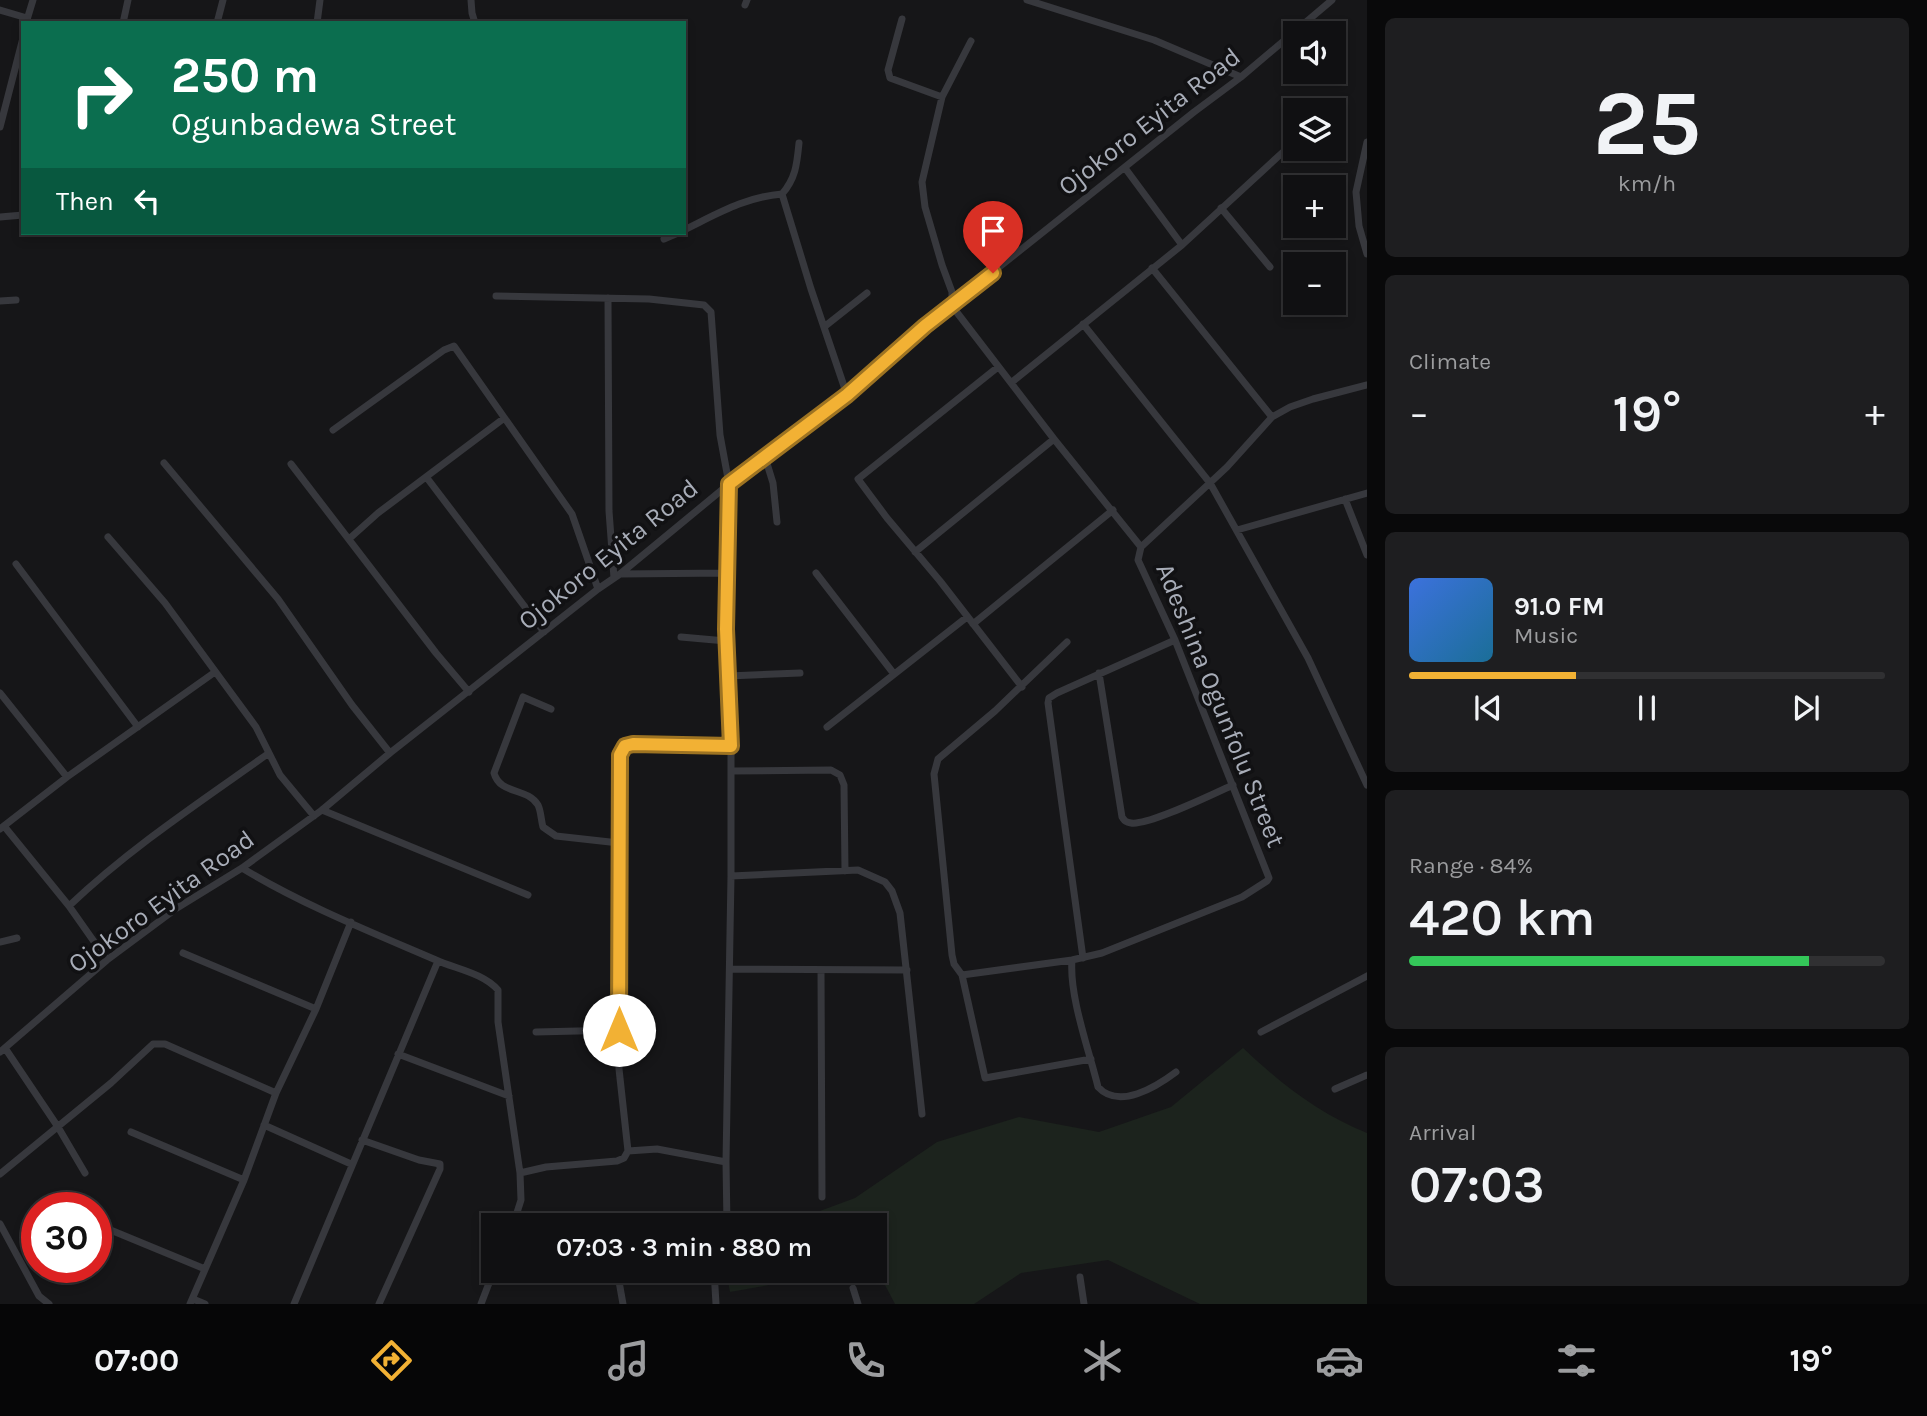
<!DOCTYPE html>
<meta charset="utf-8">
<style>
:root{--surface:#101012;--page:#1e1e20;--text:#f1f3f6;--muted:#9c9d9f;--line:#303032;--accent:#f2b134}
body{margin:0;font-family:Karla,sans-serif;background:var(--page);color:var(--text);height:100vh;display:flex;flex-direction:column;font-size:26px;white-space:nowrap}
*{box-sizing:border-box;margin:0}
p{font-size:23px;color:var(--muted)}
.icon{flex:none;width:38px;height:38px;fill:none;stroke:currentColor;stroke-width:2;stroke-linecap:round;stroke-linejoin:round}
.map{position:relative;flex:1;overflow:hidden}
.panel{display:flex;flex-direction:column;gap:18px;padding:18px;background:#09090a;width:560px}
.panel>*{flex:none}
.top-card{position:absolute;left:21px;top:21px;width:665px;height:214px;border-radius:0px;box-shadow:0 4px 10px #0003,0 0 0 2px var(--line);background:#0b6e4f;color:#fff;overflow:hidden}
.buttons{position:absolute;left:1283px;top:21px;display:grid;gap:14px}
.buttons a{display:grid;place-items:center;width:63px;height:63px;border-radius:0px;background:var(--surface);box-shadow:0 4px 10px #0003,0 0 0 2px var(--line);font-size:35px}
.speed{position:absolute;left:21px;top:1192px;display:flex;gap:14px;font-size:35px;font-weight:700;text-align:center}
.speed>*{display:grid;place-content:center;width:91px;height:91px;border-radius:50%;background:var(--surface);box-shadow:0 4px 10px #0003,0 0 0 2px var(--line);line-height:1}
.speed .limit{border:10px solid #d22;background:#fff;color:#111}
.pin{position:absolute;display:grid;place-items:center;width:60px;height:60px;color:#fff;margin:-72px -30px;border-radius:50% 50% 50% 0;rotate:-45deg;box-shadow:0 0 7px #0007}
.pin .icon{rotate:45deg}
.me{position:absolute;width:77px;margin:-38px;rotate:0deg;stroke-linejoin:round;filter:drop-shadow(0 0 5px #0008)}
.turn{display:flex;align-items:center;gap:24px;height:147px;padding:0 35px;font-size:32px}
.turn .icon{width:91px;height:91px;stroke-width:2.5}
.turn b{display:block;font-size:49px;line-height:60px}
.then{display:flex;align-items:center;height:66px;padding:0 35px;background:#0003;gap:14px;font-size:26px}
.big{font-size:52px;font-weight:600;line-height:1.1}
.panel .card{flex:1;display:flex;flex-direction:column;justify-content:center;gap:10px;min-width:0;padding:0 24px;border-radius:10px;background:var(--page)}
.panel .dial{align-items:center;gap:0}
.dial b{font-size:91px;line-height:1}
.song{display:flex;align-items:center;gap:21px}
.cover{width:84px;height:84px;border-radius:10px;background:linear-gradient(135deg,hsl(220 70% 55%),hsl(200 70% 35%))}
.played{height:7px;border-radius:4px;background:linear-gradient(90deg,var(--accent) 35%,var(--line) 35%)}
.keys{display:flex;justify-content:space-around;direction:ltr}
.heat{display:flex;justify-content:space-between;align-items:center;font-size:38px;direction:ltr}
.charge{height:10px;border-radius:5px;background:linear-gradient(90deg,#34c759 84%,var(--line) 0)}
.trip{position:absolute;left:481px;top:1213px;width:406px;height:70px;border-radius:0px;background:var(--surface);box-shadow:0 4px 10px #0003,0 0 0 2px var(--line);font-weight:600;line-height:70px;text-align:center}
.menu{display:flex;height:112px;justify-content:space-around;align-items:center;background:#060607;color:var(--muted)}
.menu .icon{width:49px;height:49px}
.menu .selected{color:var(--accent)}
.menu b{font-size:32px;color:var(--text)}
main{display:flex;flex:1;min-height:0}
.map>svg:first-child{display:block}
.green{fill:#1c231d}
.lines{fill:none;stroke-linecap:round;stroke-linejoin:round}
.minor{stroke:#37383d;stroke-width:7}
.route-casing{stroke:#9d7322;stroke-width:18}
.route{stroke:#f2b134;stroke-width:12}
.labels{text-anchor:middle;stroke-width:7;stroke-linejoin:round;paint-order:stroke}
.street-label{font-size:26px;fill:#a8adb8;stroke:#111113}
</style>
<main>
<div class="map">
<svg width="1367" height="1304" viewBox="0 0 1367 1304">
<rect width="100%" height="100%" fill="#161618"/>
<!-- green -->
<path class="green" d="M1243,1048C1280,1083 1319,1114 1367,1133V1304H1200L1108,1260L1021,1273L974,1304H895L875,1266V1225H782L855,1198L937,1142L1019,1117L1099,1132L1171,1107Z
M726,1271V1270L848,1271L730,1292Z"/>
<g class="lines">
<!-- minor -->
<path class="minor" d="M471,0L472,13L475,23
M1027,0L1154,40L1241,77
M745,5L747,0
M0,10L27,18
M902,19L888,70L890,78L942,97
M26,23L33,0
M123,23L128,0
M217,23L223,0
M317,23L320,0
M0,127L23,38
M1367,142L1356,192L1359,226L1367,254
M1125,168L1182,245
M782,194L811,289L847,395
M1221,208L1270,267
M0,217L23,215
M684,230C717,214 745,197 782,194C796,178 797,163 799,143
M664,239L678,233
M1152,268L1272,417
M496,296L649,299L704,305L711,312L720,435L729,484L726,629L731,746V876L726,1162L727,1225
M608,298L609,511L614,578
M0,301L16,300
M952,306L1054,439L1141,547
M952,306V292L942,265L925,207L922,182L942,97L971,41
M1083,324L1210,483L1308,658L1367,785
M824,327L867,293
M998,367L858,479L887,518L940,581L1022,687
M1012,382L1182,245L1282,153
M333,430L444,350L454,346L572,514L598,589
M765,457L773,483L777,522
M164,463L278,599L352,705L390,753
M291,464L436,653L469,692
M427,478L544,632
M1345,499L1367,555
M1237,530L1367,493
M108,537L165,603L256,727L280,775L314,816
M349,539L378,513L503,419
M1141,547L1227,467L1272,417L1290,407L1313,399L1367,385
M915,552L1054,439
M16,564L138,727
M816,573L894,674
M620,574L727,573
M973,624L1113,510
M681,637L726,641
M1067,642L995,711L938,759L934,774L952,955L954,964L962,975L985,1078L1091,1059
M1099,673L1122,817C1125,821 1125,822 1131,823C1148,826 1213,794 1233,785
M728,676L800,673
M0,693L67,777
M551,709L523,697L494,773C500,795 527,787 538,805C541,811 541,820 543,827L556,836L619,843
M827,727L967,617
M731,771L831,770L840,775L844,785L845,871
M322,810L528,895
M4,826L69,906L107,960
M0,829L67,777L215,672
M242,868C303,905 371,932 436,960C456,969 483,973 498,990V1022L520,1173L521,1200L513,1225
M731,876L858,870L885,882L892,891L900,913L922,1114
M69,906C130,848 200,802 269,753
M0,942L17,938
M183,953L316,1009
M1083,958L1048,703L1049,698L1057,693L1175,640
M1072,960C1069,996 1089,1050 1098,1087C1119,1110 1156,1087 1176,1072
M730,969L907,970
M821,970L822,1197
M962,975L1072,960L1102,953L1242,897L1267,881L1269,878L1175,640L1138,560L1141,547
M536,1032L619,1030
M1261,1032L1367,976
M5,1048L58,1127L85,1173
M0,1052L107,960L177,908L242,868L322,810L390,753L598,589L620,574L729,484L847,395L925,326L1194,112L1241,77L1332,0
M398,1054L509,1096
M1335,1089L1367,1075
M264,1125L351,1164
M131,1132L244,1180
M362,1140L419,1160L440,1164V1169L379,1304
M628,1151L657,1149L726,1162
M520,1173L546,1167L617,1161L624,1158L628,1151L619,1069L620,755L625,746L633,744L731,746
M0,1174L111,1083L153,1044H165L276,1093
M0,1224L39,1296L49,1304
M96,1224L205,1269
M617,1270L623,1304
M714,1270L716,1304
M1080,1277L1084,1304
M853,1288L858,1304
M193,1299L205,1304
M190,1304L244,1180L276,1093L316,1009L351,922
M294,1304L438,961
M481,1304L494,1270"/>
</g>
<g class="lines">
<!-- route casing -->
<g class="route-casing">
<path id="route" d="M619,1030L620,755L625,746L633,744L731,746L726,629L729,484L847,395L925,326L993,273"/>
</g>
<!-- route -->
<use href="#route" class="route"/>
</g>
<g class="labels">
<!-- street labels -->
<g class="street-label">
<text transform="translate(1149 121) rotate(-38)" y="9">Ojokoro Eyita Road</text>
<text transform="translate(608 554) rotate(-39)" y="9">Ojokoro Eyita Road</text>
<text transform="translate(1221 705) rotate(68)" y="9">Adeshina Ogunfolu Street</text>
<text transform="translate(161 901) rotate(-36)" y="9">Ojokoro Eyita Road</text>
</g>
</g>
</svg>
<div class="buttons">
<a><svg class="icon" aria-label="sound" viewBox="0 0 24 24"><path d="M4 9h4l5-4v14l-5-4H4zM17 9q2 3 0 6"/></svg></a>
<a><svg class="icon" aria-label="layers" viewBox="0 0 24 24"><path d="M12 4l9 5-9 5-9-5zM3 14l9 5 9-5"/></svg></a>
<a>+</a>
<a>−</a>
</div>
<div class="speed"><div class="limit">30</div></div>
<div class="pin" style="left:993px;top:273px;background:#d93025"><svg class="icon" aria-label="arrive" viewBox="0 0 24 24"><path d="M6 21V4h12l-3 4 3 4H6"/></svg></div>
<svg class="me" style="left:619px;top:1030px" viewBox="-20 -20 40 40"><circle r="19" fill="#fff"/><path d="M0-13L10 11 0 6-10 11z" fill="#f2b134"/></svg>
<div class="trip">07:03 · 3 min · 880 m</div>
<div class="top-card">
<div class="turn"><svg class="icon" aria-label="right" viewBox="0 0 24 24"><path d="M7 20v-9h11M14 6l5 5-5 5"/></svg><div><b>250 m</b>Ogunbadewa Street</div></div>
<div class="then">Then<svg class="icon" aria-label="left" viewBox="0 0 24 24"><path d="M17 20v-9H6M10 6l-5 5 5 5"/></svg></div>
</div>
</div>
<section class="panel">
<div class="card dial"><b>25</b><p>km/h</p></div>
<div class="card"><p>Climate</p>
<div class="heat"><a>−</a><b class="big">19°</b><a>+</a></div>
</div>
<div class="card">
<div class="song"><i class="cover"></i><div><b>91.0 FM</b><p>Music</p></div></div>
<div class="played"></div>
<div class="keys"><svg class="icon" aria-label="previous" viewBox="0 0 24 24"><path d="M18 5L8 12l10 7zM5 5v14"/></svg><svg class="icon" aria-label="pause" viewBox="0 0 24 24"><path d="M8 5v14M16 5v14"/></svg><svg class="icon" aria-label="next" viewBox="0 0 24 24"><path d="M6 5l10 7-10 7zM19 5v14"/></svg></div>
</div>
<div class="card"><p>Range · 84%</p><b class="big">420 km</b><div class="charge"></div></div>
<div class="card"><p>Arrival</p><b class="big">07:03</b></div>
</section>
</main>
<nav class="menu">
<b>07:00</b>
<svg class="icon selected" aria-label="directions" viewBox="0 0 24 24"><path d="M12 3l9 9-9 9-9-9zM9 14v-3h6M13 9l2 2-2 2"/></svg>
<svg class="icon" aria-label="music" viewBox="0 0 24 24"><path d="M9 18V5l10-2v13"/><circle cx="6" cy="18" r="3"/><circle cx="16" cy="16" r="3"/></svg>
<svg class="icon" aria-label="phone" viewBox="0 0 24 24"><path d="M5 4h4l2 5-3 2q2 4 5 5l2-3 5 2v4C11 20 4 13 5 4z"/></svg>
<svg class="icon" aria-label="climate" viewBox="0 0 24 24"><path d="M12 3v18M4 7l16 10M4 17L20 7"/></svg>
<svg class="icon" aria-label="car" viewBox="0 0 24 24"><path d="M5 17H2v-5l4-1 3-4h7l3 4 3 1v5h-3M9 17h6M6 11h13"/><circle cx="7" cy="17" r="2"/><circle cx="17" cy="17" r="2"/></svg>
<svg class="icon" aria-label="filters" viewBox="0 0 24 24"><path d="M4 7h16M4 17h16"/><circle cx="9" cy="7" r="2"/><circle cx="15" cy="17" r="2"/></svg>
<b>19°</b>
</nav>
